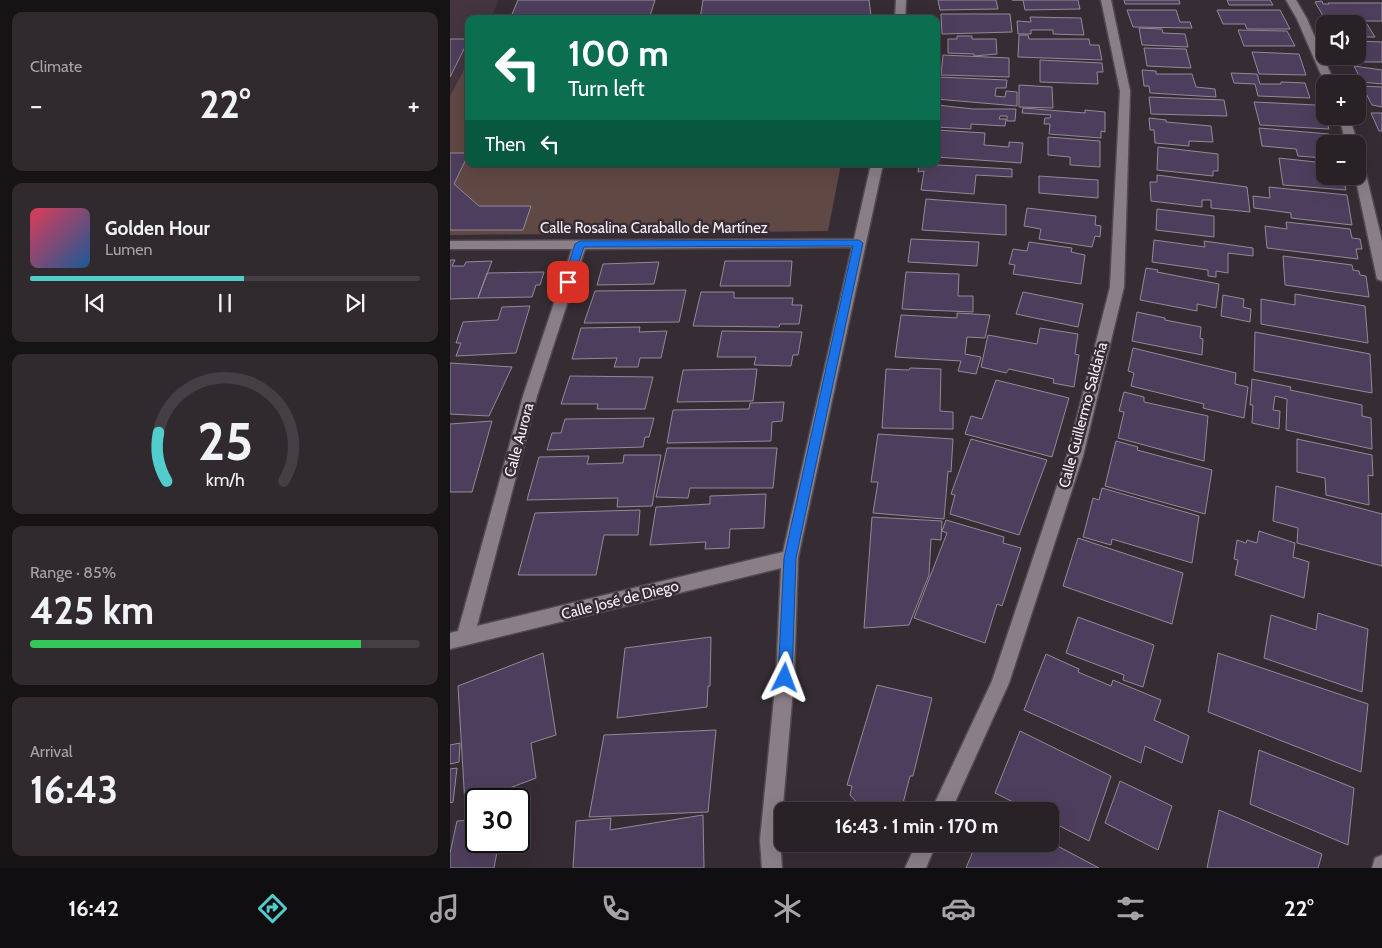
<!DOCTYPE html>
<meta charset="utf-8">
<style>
:root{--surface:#282227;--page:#302a2f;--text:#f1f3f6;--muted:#a5a4a7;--line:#443f44;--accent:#52cdce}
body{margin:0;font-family:Cabin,sans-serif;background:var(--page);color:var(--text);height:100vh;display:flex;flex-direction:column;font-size:19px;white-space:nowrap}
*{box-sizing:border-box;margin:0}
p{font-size:16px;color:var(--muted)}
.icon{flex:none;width:28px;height:28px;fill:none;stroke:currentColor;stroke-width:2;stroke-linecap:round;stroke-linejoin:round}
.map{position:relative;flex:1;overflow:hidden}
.panel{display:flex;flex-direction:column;gap:12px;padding:12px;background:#161315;width:450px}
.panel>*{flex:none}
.hud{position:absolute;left:15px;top:15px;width:475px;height:152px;border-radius:10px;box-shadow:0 5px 20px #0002,0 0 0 1px var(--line);background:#0b6e4f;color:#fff;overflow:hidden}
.buttons{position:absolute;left:866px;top:15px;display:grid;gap:10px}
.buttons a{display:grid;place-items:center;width:50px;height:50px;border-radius:10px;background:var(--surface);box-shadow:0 5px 20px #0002,0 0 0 1px var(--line);font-size:25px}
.speed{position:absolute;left:15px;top:788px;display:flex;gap:10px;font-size:25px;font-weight:700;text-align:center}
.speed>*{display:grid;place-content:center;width:65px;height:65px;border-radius:50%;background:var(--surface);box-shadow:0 5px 20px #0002,0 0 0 1px var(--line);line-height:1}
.speed .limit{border:2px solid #111;border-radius:8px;background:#fff;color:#111}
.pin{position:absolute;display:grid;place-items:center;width:42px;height:42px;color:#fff;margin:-21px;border-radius:10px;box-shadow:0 2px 8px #0006}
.me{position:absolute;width:55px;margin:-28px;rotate:3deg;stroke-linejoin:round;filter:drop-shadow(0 0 4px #0008)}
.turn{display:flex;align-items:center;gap:18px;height:105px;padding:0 20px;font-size:22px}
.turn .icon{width:65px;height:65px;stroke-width:2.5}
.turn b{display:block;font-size:35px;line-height:42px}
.then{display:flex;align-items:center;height:48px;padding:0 20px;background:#0003;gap:10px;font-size:19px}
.big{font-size:38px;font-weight:700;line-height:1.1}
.panel .tile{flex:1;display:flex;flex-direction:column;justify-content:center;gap:8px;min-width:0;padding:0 18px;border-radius:10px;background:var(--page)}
.panel .dial{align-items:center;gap:0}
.dial svg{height:130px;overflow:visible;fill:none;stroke:var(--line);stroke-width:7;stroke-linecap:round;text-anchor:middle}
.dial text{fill:var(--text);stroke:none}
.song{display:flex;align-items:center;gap:15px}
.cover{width:60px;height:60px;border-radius:8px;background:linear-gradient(135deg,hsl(350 70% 55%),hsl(210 70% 35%))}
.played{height:5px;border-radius:2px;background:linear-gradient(90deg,var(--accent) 55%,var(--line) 55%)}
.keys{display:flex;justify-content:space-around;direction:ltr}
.heat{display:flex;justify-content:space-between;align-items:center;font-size:28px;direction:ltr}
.charge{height:8px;border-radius:4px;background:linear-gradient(90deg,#34c759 85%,var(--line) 0)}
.trip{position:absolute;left:324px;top:802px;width:285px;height:50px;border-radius:10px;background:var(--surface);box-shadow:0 5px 20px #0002,0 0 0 1px var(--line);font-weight:700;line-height:50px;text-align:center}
.dock{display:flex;height:80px;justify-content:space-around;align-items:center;background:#100e10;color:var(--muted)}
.dock .icon{width:35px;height:35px}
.dock .on{color:var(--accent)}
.dock b{font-size:22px;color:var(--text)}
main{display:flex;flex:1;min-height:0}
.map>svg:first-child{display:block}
.built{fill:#443540}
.green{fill:#604844}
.building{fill:#4e3e5d;stroke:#908a96}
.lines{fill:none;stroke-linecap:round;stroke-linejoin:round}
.minor-casing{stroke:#524a50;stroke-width:3}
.minor{fill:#8a7f87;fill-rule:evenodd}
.route{fill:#1a73e8;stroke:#114b97}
.labels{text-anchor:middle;stroke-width:5;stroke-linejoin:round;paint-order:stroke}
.street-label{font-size:15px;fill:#f7f1f5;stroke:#362d34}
</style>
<main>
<section class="panel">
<div class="tile"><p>Climate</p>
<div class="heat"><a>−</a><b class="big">22°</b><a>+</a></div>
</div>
<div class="tile">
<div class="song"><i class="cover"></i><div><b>Golden Hour</b><p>Lumen</p></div></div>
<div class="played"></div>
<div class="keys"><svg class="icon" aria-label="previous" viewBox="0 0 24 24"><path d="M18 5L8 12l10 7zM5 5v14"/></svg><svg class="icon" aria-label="pause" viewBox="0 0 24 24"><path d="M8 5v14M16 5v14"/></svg><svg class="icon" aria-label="next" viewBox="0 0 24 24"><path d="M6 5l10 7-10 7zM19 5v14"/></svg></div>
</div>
<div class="tile dial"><svg viewBox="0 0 100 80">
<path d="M14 69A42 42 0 1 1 86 69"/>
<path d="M14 69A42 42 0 0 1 9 39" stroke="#52cdce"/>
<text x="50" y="56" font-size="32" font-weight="700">25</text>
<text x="50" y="72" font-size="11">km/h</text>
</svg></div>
<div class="tile"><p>Range · 85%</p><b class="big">425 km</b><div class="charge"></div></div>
<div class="tile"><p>Arrival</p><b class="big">16:43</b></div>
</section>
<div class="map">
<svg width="932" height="868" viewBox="0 0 932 868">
<rect width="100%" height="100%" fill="#362d34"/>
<!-- built -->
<path class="built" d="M0,0H49L40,19H19V60L0,96Z"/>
<!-- green -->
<path class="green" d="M19,60V164H391L378,231L0,235V96Z"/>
<!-- building -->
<path class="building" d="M68,0H205L199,19H60Z
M253,0H419L421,16L250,19Z
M488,0H546L548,9L490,10Z
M562,0H628L630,9L575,10L573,0Z
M674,0H729L730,4H675Z
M777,0H820L823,5H779Z
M872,1L873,4H879L878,3H932V21H876L865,2Z
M677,10H726L730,22H740L742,28L683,27Z
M767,10H830L840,29H797L795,24H773Z
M491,14H560L562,32L492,34Z
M580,17L631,18L634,35L603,34V30H581V34H568L567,21L581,22Z
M908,24H917L925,37H908Z
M689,28L712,29L713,33L735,34L738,47L692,45Z
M788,30L837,31L845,46H794Z
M569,35H578L579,39H639L640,45H649L652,60L568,57Z
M507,36H522V39H546L547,54L524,56V54L498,53V39H507Z
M0,39H19L0,77Z
M908,41L932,42V62H905L903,56H908Z
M694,48L736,49L741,68L697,66Z
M802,52L849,54L856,75L809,74Z
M493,55L559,58V77L491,75Z
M590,60L652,63L653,72H647L648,84L590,82Z
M904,66L932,70V84L912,82Z
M692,70L706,71V74H742L746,87L765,89L766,97L700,93L699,86H694Z
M781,73L807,74L810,84H831V82L855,83L860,98L808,96L805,84L784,83Z
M488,77L557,80L556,88H546L545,96L555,97L556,91L567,92V106L486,99Z
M569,85L602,87L603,108L569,107Z
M912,86L932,87V107L922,105Z
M699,97L774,100L777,116L701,114Z
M804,102L866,105L868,114H874L879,129L810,125Z
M487,105L523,109H566L565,121H557V116H550L549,119H556L555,126L521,124V129L486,127Z
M573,108L635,113V110L655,112V132L651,131V138L599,134L600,124H594L595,118H600L601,115L572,113Z
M921,113H932V131H929Z
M699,118L716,120V122L761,126L763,142L739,141V146L705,143L704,130H700Z
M809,128L879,134L882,144H875V158L848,156L846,149L812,146Z
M487,130L535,133L534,145L559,147V142L573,143L571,163L486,157Z
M598,137L650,141V167L620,165V157L598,155Z
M708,147L768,154V171H763V176L707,170Z
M0,153H19L4,184L29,206H81L73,230H0Z
M829,158L875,163V176H893L896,190L833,185Z
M469,164L562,169V177L526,175L524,194L471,190L474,171L468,172Z
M707,175L797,187L800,212L761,208V200H752V207L701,201L700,182H707Z
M589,176L648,180V198L589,193Z
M819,187L897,195L902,225L841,218V213L804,208L803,196L820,198Z
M476,199L556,205V235L472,230Z
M577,208L646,216L645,225L651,226L650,237L645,236L642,247L589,239L591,229L574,226Z
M707,209L764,216V237L706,230Z
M836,222L900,229L902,238L910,239L912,249H906L908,259L817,248L815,226L837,229Z
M461,239L529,242L527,266L458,262Z
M704,240L755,247L754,241L803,248V256L778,253V273L766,271V277L758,276V270L702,262Z
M579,242L622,248L621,252L635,255L631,284L563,274L565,265L559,264L563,249L577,251Z
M833,256L902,265L903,270L909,271L910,275L916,276L919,297L835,285Z
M0,260H5L2,266H14L16,262L42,261L28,298L0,299Z
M275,261H342L340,286H270Z
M209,262L204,284L147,285L153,264Z
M696,268L708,270L707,272L769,284L766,308L747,304V311L690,300Z
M94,272L90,285H86L82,297L28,298L37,273Z
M456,272L509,274L508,296H523V312L452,309Z
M236,290L229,322L134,323L145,291Z
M251,292H284V298H343L342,305H352L349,324H330L329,327L243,326Z
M573,292L633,304L628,327L566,314Z
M845,294L915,306L918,343L811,324V299L845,305Z
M773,295L794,299L793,307L801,309L800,322L771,316Z
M80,306L66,353L6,356L11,343H6L13,322L48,320L52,307Z
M687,312L715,318V320L751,327L750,338L753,339L752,355L682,341Z
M507,313L540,315L535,338L517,337L515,354L531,357L526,374L508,371L511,361L445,357L451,315L507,318Z
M190,327L189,332L217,331L211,358H190L188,367H164L167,358L122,359L131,328Z
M590,328L628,334L625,354L629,355L624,387L603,383L604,379L559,369L556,373L531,367L538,335L587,344Z
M272,331L352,332L348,355H343L341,366L304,365L306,357H267Z
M805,332L920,354L922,393L804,371Z
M683,348L786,373L785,384L798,387L794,418L753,408L754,404L681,386L684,373L678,371Z
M0,363L62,367L39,416L0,414Z
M460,368L491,369L490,411L503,412V429L432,428L436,369L459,370Z
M307,369L303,401L227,402L233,370Z
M120,376L203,377L195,409H147L148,404H111Z
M802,379L841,387L840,390L912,405V416L921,418L922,449L836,430L837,399L825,396L823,410L830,411L829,429L802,423L803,405H800Z
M546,380L619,398L602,457L515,434L521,416L532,419Z
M674,392L694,397V402L758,416L754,461L668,438L674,412L669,411Z
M334,402L332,421L322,422L321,441L217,443L223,410L299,409L300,403Z
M204,418L199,437H195L193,447L97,450L102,433H111L115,419Z
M42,421L22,492H0V424Z
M428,434L503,439L501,472L498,471L494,519L423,513L428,482H421Z
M521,439L597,460L569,535L500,514L505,495L501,494Z
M847,439L922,455L923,476L918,475L919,505L876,495L875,478L847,472Z
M666,441L688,447L687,450L762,470L755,514L655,486Z
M217,448H327L323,488H240L238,498L206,497Z
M174,455H211L202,506L167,507L168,498L77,500L89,457L139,456L137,464L173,463Z
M826,486L932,514V566L847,543L848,528L823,521Z
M652,488L749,516L742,563L662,539L661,545L633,537L643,498L649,500Z
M316,494L314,528L280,529L279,548L255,549L256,542L200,545L206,507L260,504V496Z
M190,510L188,535H154L146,575H68L85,513Z
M422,517L492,521L491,540L481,539L479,575L459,625L414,628Z
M496,520L554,537L553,543L571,548L552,606L547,604L535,643L464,618L497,533L492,531Z
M809,531L845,543L843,557L859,562L854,598L785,575L788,560L784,559L787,540L796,543L797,540L807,543Z
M628,538L733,573L722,624L613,586Z
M868,613L918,629L912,692L814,658L821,615L866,630Z
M628,617L704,645L693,687L673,680L674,675L616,653Z
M261,637L260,686H258L257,707L167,718L175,648Z
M93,653L106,735L81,743L86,778L15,805L8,686Z
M768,653L918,704L911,772L758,712Z
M596,654L629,669L628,672L661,686L663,680L711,700L704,720L739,736L732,763L695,746L691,763L574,710Z
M427,685L482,698L463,776H460L451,811H425L409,805L400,795L402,786L397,785Z
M266,730L258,812L139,817L154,735Z
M570,731L661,776L639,841L600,821V811H581L545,793Z
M10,743L9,762L0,764V745Z
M809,750L904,788L898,845L800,804Z
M7,768L3,802L0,803V769Z
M670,781L722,806L708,850L655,823Z
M769,810L872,854L868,868H757Z
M253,815L254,868H123L126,821L161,818L160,830Z
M26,820V841H49L44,868H0V853L7,821Z
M600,842L649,868H516L526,844H600Z"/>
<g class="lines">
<!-- minor casing -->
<g class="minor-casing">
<path id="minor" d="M446,0H456L455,19H445Z
M651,0H661L680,91L674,287L633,456L559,683L501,811H481L542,681L617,456L660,287L670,91Z
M836,0H846L857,19L885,84H875L847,19Z
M889,116H899L908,144H896Z
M908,162L914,166L932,241V281L927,279L905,176H908Z
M421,164H433L348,558L344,678L330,840L332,868H312L310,840L326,678L331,568L0,649V633L8,631L73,396L122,249H0V241L404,239ZM402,247L333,552L27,626L87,396L135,249Z
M466,844H486L476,868H455Z
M932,855V868H922L925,858Z"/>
</g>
<!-- minor -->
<use href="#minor" class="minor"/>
</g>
<!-- route -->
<path class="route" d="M409,240L413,243L346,558L342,678L340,683L335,685L330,683L328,678L334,558L403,246L134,247L121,285L118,286L113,282L125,244L130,241Z"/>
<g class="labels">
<!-- street labels -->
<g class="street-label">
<text x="204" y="233">Calle Rosalina Caraballo de Martínez</text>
<text transform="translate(633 415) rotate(-75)" y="5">Calle Guillermo Saldaña</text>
<text transform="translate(69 440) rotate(-75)" y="5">Calle Aurora</text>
<text transform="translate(170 600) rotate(-14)" y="5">Calle José de Diego</text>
</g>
</g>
</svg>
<div class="buttons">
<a><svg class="icon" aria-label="sound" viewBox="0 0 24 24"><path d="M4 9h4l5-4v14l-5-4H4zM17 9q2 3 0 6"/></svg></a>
<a>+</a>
<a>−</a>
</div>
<div class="speed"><div class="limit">30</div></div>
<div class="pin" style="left:118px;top:282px;background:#d93025"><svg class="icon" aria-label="arrive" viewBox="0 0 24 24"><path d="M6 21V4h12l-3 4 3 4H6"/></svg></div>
<svg class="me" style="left:335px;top:678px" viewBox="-20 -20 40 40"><path d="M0-17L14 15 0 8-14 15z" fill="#1a73e8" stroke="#fff" stroke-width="4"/></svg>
<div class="trip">16:43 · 1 min · 170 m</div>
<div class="hud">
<div class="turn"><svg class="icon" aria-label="left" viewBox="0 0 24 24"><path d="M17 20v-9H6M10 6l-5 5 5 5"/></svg><div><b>100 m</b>Turn left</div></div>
<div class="then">Then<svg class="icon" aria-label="left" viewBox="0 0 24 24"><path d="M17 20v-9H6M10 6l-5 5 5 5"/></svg></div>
</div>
</div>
</main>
<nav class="dock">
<b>16:42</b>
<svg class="icon on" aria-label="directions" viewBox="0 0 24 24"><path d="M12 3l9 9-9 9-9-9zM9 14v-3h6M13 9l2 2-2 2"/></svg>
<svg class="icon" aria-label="music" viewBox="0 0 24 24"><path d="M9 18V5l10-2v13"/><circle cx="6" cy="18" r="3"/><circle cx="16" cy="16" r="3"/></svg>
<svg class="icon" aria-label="phone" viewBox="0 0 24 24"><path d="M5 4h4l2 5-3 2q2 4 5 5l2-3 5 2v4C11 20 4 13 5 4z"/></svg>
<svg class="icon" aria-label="climate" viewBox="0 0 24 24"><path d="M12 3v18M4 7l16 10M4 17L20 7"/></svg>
<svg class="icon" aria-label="car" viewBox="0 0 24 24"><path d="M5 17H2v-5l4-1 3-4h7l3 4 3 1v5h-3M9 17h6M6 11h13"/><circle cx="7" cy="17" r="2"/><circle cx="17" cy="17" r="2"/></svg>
<svg class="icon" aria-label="filters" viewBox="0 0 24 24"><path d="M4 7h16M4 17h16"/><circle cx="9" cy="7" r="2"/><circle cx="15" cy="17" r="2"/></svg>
<b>22°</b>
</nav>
